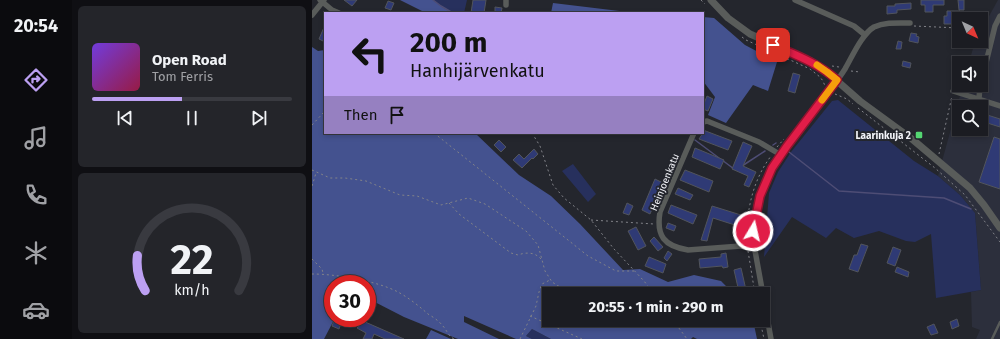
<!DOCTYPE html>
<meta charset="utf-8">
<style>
:root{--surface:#1b1c22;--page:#24252a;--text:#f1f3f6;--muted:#a0a1a5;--line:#393a40;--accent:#bca0f2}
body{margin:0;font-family:"Fira Sans",sans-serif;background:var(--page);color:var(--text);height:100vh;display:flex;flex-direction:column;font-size:15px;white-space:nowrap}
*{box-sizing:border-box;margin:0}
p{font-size:13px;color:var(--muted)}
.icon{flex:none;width:22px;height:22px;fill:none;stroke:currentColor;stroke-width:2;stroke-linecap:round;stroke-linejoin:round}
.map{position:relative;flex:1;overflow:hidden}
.details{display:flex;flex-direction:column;gap:6px;padding:6px;background:#0f0f13;width:240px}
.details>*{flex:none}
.top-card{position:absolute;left:12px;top:12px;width:380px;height:122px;border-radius:0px;box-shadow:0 2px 6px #0003,0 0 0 1px var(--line);background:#bca0f2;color:#111;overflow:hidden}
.needle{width:26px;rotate:136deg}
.buttons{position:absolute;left:640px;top:12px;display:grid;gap:8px}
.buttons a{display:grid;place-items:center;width:36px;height:36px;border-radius:0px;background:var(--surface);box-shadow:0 2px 6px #0003,0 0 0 1px var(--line);font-size:20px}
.speed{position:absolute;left:12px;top:275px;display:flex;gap:8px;font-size:20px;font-weight:700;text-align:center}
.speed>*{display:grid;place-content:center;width:52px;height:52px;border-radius:50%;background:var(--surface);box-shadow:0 2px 6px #0003,0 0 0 1px var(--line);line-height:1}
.speed .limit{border:6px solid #d22;background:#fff;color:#111}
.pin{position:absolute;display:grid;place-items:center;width:34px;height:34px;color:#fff;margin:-17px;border-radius:8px;box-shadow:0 2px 6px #0006}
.me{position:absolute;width:44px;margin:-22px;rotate:9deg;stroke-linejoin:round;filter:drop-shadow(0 0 3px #0008)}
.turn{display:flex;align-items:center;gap:14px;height:84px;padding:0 20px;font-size:18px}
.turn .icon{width:52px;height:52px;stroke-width:2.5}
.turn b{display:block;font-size:28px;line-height:34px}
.then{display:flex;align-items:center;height:38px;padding:0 20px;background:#0003;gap:8px;font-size:15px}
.details .card{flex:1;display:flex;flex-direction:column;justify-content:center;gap:6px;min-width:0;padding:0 14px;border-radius:6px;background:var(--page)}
.details .dial{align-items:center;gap:0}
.dial svg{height:104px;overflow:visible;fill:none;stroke:var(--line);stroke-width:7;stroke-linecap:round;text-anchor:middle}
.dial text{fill:var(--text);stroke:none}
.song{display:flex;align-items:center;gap:12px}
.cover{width:48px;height:48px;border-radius:6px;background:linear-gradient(135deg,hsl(260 70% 55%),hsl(340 70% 35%))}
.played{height:4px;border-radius:2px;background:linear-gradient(90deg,var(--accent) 45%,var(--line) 45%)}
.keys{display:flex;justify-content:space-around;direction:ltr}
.trip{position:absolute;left:230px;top:287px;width:228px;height:40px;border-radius:0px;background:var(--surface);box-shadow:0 2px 6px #0003,0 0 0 1px var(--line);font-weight:700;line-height:40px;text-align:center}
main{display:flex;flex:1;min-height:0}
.tab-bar{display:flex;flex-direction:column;width:72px;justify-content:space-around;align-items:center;background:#0b0b0e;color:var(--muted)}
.tab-bar .icon{width:28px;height:28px}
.tab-bar .on{color:var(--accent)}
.tab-bar b{font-size:18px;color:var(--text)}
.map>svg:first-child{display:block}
.built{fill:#2c2f3c;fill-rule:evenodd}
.green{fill:#27305d}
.forest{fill:#44528f}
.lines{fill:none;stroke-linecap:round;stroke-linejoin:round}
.stream{stroke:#4e4d75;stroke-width:1.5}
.building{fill:#2f3a75;stroke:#51545c}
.path{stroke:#828389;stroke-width:1;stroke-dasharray:2 3;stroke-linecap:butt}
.service{stroke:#595c5a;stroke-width:2.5}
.minor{stroke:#595c5a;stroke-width:5.5}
.tertiary{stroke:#595c5a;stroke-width:7}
.route-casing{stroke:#92132f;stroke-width:10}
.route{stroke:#e11d48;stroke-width:7}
.slow{stroke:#f59e0b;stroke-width:7}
.poi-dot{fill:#54d672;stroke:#24262d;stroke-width:1.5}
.labels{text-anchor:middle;stroke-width:4;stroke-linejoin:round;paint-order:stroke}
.poi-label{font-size:10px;font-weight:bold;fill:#f3f4f9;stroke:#24262d;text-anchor:end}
.street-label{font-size:10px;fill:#f3f4f9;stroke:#24262d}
</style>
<main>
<nav class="tab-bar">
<b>20:54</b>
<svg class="icon on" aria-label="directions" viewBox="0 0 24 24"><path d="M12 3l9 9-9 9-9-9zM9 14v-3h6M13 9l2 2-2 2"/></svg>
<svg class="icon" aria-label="music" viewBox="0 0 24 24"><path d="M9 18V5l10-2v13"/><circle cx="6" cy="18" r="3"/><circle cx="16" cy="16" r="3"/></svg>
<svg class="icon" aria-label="phone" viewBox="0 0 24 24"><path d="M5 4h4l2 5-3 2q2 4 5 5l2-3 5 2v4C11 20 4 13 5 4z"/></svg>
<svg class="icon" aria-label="climate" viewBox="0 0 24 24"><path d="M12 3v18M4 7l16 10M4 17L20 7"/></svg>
<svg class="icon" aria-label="car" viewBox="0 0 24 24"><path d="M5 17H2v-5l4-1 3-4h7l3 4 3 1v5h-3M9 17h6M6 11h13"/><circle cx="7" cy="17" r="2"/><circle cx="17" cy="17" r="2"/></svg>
</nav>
<section class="details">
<div class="card">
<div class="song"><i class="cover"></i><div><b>Open Road</b><p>Tom Ferris</p></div></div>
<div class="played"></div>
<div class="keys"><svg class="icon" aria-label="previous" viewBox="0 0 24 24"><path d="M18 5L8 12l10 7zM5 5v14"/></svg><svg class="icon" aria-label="pause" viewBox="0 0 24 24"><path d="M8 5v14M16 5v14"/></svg><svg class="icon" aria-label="next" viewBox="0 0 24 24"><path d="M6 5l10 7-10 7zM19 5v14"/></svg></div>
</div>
<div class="card dial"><svg viewBox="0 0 100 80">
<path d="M14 69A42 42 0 1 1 86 69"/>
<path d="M14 69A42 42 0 0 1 8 42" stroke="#bca0f2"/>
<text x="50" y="56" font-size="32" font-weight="700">22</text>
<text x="50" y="72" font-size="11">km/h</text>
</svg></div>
</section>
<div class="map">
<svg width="688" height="339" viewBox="0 0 688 339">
<rect width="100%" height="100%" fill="#24262d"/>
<!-- built -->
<path class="built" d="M686,0H688V339H664L668,330L660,327L659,292L669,290L663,213L648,195L626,176L651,85H669V63H657L663,41H669V25L672,24L676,18ZM647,107H669V129H647Z"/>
<!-- green -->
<path class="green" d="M121,0H155L152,13C138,13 132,9 121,0Z
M526,100L602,161L626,176L648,195L663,213L669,290L624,298L619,234L603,242L594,241L567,231L542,238L524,228L514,238L480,217L452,257L457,193L466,172L479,152L520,101Z
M261,164L284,194L276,202L250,171Z
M220,329L239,339H220L214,336Z"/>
<!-- forest -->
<path class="forest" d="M88,0H121L129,6L141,13H114Z
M241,3L324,13H239Z
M391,17L402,18L433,45L465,62L456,91L441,85L414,123L396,115L403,97L391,81Z
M0,47L6,51L13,50V133H163L207,175L239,196L268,224L311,270L328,269L356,282L382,275L409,281L422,294H237V320H441L445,339H385L381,337L379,339H239L220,329L214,336L220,339H204L152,316V322L187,339H146L92,317L55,298V284H21V318H23L12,339H0Z
M119,330L139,339H114Z"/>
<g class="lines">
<!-- stream -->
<path class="stream" d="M121,0L129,6L141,13
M383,140L407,158
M461,145L464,143
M477,152L527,191L632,198L659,209
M410,160L422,169
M430,166L453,151"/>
</g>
<!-- building -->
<path class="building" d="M32,0H45L40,6Z
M161,0H174L172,13H159Z
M609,0H632V5H621V12H613V5H609Z
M646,0H652V10H647Z
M76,1L82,3L79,10L73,8Z
M599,3V9L585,10V13L575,14V6H583V4Z
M183,7L190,8L189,13H183Z
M635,11H648L647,24H632V16H635Z
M13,25V42L7,39Z
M599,33L605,34L604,36L607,37L606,43L597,41Z
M586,41L590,42L589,49H584Z
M591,61L599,63L598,68L590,66Z
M481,73L488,75L483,93L476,91Z
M395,96L401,99L396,111L391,109V106Z
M669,113L688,119V127L669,121Z
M391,130L420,141L416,150L387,139L391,133Z
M682,137L688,139V189L667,182Z
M187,140L194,147L189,152L182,145Z
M431,142L440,146L431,166L444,172L437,187L432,185L436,176L420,169Z
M383,148L412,160L408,169L380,157Z
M222,149L226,154L221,159L220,158L210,168L201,160L207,154L212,159Z
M373,170L401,181L397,192L368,180Z
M343,179L351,183L338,214L330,210Z
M366,188L381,195L378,200L363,194Z
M315,203L321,206L317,215L311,213Z
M359,205L385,215L381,224L356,213Z
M400,206L429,215L426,226L401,218L395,241L389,240Z
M356,223L364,226L362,231L354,228Z
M324,227L334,246L326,250L316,231Z
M342,237L351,247L346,251L338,241Z
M549,244L556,246L546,272L537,269L542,255H545Z
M581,247L589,250L583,266L575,263Z
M356,251L360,254L355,261L352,258Z
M414,253L416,267L411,268L410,266L388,268L387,259L409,257V254Z
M337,257L354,264L351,273L333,266Z
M585,267L597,272L596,277L583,272Z
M429,268L434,290L427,292L422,270Z
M23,318H44L92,339H73L62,334L60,339H51L54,333L45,328L47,326L31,318L27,329L20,326Z
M645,319L647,326L640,329L638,322Z
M622,324L626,333L619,335L615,327Z"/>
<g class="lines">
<!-- path -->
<path class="path" d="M389,0L393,4
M602,26L647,28
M669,29L677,27
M430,37L434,40L498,69L508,77L511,81L513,86
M520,66L527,67
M539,71L548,72
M523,94L535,99L541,104
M546,108L623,168L653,195L688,242
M0,125L13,111
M122,133L276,256L304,271H322
M220,133L228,146L241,185L252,198L279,220L302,249L332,281L342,294
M465,147L472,139
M627,154L640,96
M0,170L18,178H33L54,181L88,195L105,196L129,205L156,198L173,204L214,231L226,245L233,271L240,282L259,294
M0,186L4,173
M137,203L147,214L199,253L206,255C214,252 223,252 229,259
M279,220L342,224
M435,240C434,211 441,180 459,156
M436,251L443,294
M0,259L10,269L11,273
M0,274C24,274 65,281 86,292C97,298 107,306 116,314C121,317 127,321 130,325C135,330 136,336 142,339
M218,316L270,339
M361,320L375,339
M448,320L452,339
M208,339L224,306L227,292L230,284L238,280"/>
<!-- service -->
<path class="service" d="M680,339L688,322"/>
<!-- minor -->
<path class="minor" d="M8,0L20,10L27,13
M483,0L542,26L553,35
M194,5V0
M0,15L12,0
M669,83L683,26L688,16
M641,91L688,106
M667,99L668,85
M391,122L395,121L447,142L469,155
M382,133L348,212C344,236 352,246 376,250L442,245
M459,339L442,245C441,224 445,203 453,183C470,142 509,107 533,69C540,57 550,34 562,27C573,22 586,23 598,23"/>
<!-- tertiary -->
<path class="tertiary" d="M399,0L416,18L438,34L499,61L515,72L548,101L600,139L658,188L672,205L688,228"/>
</g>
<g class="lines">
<!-- route casing -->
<g class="route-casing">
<path id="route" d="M441,231L448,196L460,168L475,146L525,80C506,63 484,55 461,45"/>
</g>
<!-- route -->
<use href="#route" class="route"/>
<!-- slow -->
<path class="slow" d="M505,65L515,72L525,80L510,100"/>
</g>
<!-- markers -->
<rect class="poi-dot" x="603" y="131" width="8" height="8" rx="2"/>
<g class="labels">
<!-- poi labels -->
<g class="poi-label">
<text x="599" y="139">Laarinkuja 2</text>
</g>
<!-- street labels -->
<g class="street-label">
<text transform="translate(352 182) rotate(-68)" y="4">Heinjoenkatu</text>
</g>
</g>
</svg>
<div class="buttons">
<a><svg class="needle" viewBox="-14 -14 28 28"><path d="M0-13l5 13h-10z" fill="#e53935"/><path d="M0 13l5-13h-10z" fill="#a0a1a5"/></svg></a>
<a><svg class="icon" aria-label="sound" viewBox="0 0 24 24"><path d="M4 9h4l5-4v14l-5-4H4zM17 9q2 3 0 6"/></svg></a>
<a><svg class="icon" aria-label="search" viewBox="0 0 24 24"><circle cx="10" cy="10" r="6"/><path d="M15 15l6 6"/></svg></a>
</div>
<div class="speed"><div class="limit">30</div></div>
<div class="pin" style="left:461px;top:45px;background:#d93025"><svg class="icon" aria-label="arrive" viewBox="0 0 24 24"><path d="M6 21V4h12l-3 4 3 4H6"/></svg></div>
<svg class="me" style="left:441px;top:231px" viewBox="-20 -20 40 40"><circle r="17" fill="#e11d48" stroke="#fff" stroke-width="3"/><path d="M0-11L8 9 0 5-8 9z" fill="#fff"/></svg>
<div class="trip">20:55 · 1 min · 290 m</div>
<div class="top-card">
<div class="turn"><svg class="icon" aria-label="left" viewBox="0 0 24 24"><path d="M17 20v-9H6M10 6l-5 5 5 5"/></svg><div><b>200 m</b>Hanhijärvenkatu</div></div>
<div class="then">Then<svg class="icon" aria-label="arrive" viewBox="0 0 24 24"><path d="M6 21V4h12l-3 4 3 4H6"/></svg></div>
</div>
</div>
</main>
